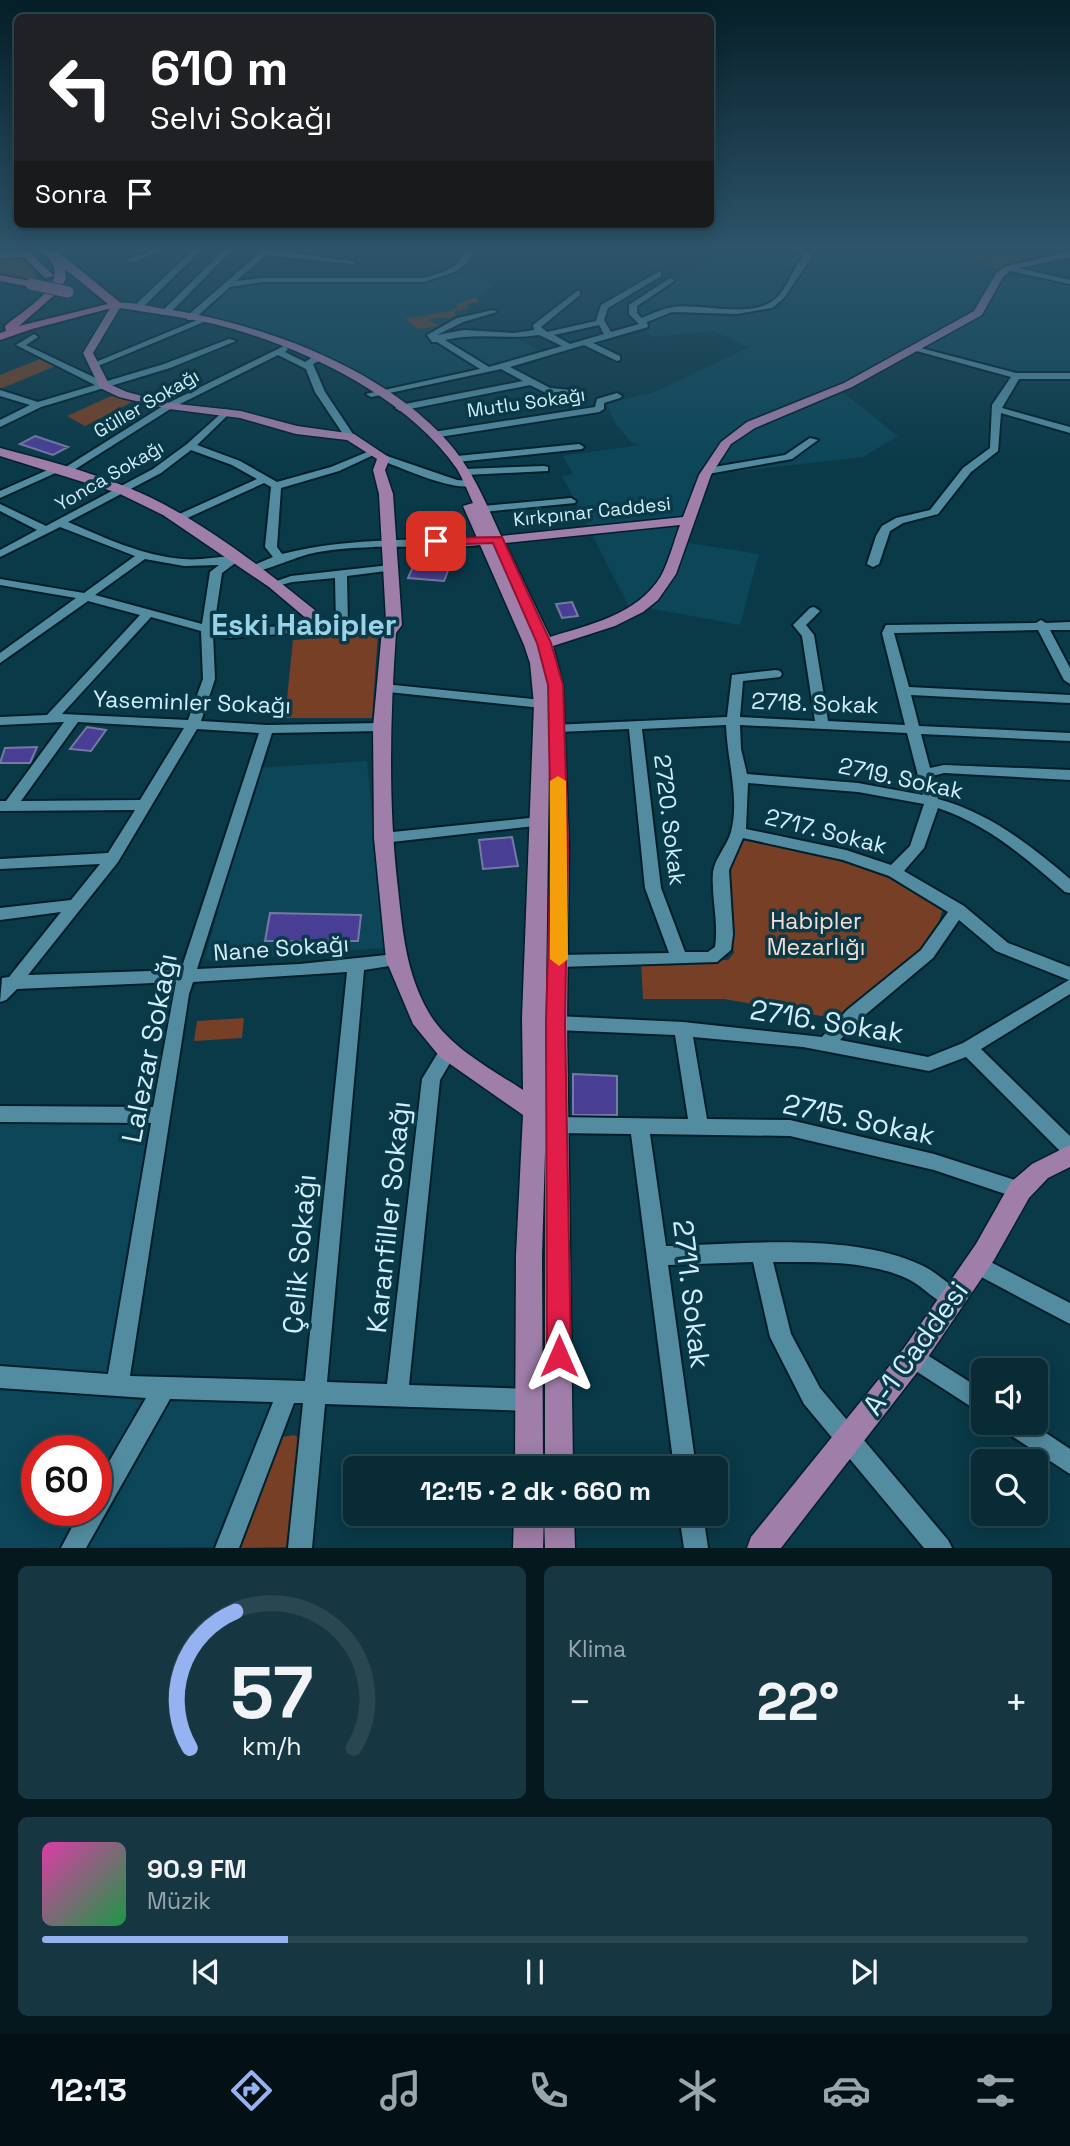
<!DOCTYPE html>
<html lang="tr">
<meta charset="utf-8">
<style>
:root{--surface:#082b36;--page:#163742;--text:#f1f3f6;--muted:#98a7ad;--line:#294751;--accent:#95b2f1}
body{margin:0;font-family:"Space Grotesk",sans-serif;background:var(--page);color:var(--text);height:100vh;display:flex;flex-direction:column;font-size:26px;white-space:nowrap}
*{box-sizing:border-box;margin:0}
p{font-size:23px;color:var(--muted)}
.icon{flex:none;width:38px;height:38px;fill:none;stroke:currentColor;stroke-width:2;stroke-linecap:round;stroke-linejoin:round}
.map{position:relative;height:1548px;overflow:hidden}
.side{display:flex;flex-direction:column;gap:18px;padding:18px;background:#04181e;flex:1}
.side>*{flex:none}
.banner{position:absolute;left:14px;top:14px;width:700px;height:214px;border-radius:10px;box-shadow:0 4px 18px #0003,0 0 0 2px var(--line);background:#202124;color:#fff;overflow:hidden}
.tools{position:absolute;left:971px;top:1358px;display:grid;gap:14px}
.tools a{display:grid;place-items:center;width:77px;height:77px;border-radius:10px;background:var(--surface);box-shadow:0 4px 18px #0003,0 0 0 2px var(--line);font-size:35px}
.speed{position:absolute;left:21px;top:1435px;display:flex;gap:14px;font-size:35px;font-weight:700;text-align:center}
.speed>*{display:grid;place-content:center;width:91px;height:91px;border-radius:50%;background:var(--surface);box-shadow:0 4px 18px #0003,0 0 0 2px var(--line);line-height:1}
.speed .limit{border:10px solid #d22;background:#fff;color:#111}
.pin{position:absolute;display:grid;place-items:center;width:60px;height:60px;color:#fff;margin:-30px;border-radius:14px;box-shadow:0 4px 10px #0006}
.me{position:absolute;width:77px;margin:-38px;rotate:0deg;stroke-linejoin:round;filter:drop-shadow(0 0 5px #0008)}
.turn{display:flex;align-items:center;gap:24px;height:147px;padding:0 21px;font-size:32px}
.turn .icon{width:91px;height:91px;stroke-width:2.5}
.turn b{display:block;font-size:49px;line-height:60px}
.then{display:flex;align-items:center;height:66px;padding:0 21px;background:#0003;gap:14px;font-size:26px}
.big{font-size:52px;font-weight:600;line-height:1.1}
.side .card{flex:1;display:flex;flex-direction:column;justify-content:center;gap:10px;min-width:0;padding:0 24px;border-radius:10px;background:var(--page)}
.side .dial{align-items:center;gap:0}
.dial svg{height:182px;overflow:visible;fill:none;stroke:var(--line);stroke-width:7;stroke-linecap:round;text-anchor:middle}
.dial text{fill:var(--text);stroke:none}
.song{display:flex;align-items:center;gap:21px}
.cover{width:84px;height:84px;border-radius:10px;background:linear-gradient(135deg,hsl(320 70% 55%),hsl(140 70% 35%))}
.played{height:7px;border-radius:4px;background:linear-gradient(90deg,var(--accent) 25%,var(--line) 25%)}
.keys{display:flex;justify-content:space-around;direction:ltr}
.heat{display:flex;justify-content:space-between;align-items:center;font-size:38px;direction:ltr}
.side .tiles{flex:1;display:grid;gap:18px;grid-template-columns:1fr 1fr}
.card:last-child{grid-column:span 2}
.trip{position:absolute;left:343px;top:1456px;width:385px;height:70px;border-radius:10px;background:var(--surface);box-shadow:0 4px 18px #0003,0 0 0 2px var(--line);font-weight:600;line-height:70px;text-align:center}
.tabs{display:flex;height:112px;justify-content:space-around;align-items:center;background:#031116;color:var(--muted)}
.tabs .icon{width:49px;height:49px}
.tabs .selected{color:var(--accent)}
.tabs b{font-size:32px;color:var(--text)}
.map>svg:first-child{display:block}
.built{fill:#0c4658;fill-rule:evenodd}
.green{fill:#773f25}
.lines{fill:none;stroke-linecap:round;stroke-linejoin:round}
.stream{stroke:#272300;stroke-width:2}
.building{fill:#483f95;stroke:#7878a5;stroke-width:2}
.minor-casing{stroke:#011f29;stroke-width:4}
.major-casing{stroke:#011f29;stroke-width:3}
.highway-casing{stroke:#011f29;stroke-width:4}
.minor{fill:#538ca1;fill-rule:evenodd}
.major{fill:#9f7ea9;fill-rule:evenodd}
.highway{fill:#d274ae;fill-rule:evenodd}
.highway-bridge-casing{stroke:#011f29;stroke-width:13;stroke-linecap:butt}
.highway-bridge{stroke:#d274ae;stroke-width:11}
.route{fill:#e11d48;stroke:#92132f;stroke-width:2}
.slow{fill:#f59e0b}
.labels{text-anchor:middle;stroke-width:7;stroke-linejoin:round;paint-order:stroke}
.far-street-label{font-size:19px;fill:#d2eefa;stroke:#0a3948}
.street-label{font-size:23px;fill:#d2eefa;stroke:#0a3948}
.park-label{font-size:23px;fill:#f8ddd2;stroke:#0a3948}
.near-street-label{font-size:28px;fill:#d2eefa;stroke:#0a3948}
.district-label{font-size:30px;font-weight:bold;fill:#98d3ea;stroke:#0a3948}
</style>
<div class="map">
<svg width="1070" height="1548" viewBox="0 0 1070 1548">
<rect width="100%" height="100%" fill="#0a3948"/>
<!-- built -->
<path class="built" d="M697,249H953L998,269L999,275L1070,284V376H1016L916,348L840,390L898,436L863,457L705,475L683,542L759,554L740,625L643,607L630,609L562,476L573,474L563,456L639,445L632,443L616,424L606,403L652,393L749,347L714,331L651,337L632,308L709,260Z
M471,274L493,286L468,305L465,318L442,332L516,337L539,351L424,385L385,392L283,342L194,316L233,285L260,281L316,283Z
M367,761L385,948L210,961L205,958L257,768Z
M0,1110L163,1116L119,1383L291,1393L230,1547L0,1548ZM37,1451H96V1510H37Z"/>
<!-- green -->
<path class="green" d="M953,249H1070V252L1018,261L998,269Z
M23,256L38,271L34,283L0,275V258Z
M475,298L480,302L467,304L469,308L454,312L456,316C446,320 439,316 428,320L440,326L418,329L405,319L449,311L458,307L456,304Z
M40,359L58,365L0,389V375Z
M111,396L132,402L85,426L67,416Z
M378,634L372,718H285L293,640Z
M737,839L845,859L892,875L944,906L931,945L844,1020L724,999H643L641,962L728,960L734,953L724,872Z
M244,1018L242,1038L194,1041L197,1021Z
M294,1435L299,1438L291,1547L236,1548L276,1438Z"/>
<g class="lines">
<!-- stream -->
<path class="stream" d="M634,263L649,249"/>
</g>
<!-- building -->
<path class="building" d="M35,436L68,447L53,455L20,444Z
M456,524L462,536H440L436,526Z
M418,555L453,558L444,581L408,578Z
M572,602L578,616L562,618L556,604Z
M87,727L106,730L91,751L70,749Z
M37,747L30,763H0L5,748Z
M512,837L518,866L483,869L479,840Z
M270,913L361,915L358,941H265Z
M573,1074L617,1076V1115H573Z"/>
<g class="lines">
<!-- minor casing -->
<g class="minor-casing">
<path id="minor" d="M154,249H166L133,262L126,260Z
M194,249H202L140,310H134V306Z
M225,249H233L168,315H162V311Z
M264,249L357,262L353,264L266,255L236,281L262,278H424L443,272L456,265L468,249H476L467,263L455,272L424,282H262L230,287L193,320H187V316Z
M792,249H802L813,255L784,298L772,308L737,314L672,312L647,322L648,327L593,343L620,356V360L617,361L584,345L510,367L550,388L572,390V394H548L530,385L400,411L395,408L400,405L523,381L501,369L371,397L366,394L480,369L437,342H432L427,335L457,318L493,310L497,312L463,322L437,335L464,330L514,333L534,330L533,325L577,291H580V295L541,327L547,332L596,321L601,305L658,272H661V276L608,308L604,320L611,332L639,324L629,314V305L670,278L674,280L673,282L637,306V313L642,318C652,313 662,309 673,307C702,303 749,319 774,300C788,289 792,268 804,256ZM599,325L604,334L570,344L554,335ZM539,335L562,346L489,367L445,340C476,332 506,340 539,335Z
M1009,266L1070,280V284L1006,270L1005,268Z
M197,320L204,322L98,366L91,364Z
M34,334L38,337L26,345L104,382L164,364L229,339L236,341L170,368L41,407L0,427V420L30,405L0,396V390L38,402L95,385L16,345Z
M284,346L288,349L285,352L305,362L313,357H319V361L313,364L325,392L355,437L353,439L345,437L315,392L306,369L278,355L172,408L69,473L60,471L0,498V491L52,468L61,470L166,404Z
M913,346L1016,373H1070V379H1019L1002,408L1070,427V433L1001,413L998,451L971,472L938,514L903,523L890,531L879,564L873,567L867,564L876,536L882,526L896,518L930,510L963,468L990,448L992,405L1011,377L913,350Z
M617,393L622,396L620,398L604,403V409L599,412L433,438L428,435L433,432L595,407L597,399Z
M226,409L229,410V414L197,445L240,461L277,482L331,467L372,450L380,452L339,471L281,488L277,547L282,554C353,536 425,541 497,537L503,540C488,550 397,546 373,547C352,548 330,549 309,554C293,558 259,574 247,572V568L273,557L265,547L271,487L264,483L183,520H175V516L257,479L232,465L191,450L161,473L68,522C105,538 143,556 183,559C202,561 221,555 238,557V561L222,573L214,627L226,630L325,623L331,627L325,631L226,638L213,634L215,679L201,721L267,725L381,723L388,727L381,731L272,733L197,969L300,964L396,954L402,956L404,960L402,964L364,970L327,1382L387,1384L422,1079L442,1046L448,1044L454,1046L457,1051L440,1080L409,1385L530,1389L538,1392L541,1400L538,1408L530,1411L325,1404L312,1548H288L303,1403H294L239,1548H215L273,1402L170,1399L86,1548H61L81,1510H96V1484L146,1398L0,1388V1366L108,1374L151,1123L0,1122V1106L153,1107L176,982L17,989L6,1000L0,1002L2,978L9,977L61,912L0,920V908L71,900L100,864L0,869V859L108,853L135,810L0,811V801H6L64,722L0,725V717L47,715L140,615L88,601L0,663V653L76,598L0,585V579L84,593L135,556L60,527L0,557V550L37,530L0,511V504L46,526L153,469L187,444ZM145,559L184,566L219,565L210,572L202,624L95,595ZM151,617L201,631L203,679L188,720L62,714ZM78,722L184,728L140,800L21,801ZM197,729L259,733L181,970L28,975L118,862ZM347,972L305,1381L130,1376L189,994L193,982Z
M810,438L818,440L792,459L708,474L703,471L708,468L785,455Z
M579,444L584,447L582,449L457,462L452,459L457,456Z
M384,455L457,480L471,481L476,484C460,495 400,467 380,460L379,458Z
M544,466L548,467V471L465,475L460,472L465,469Z
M571,498L576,501L575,503L483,512L478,509L483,506Z
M390,565L396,568L394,570L347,576L348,626L342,630L336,626L335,578L292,582L274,587L268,584L291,576Z
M814,607L820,611L806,625L814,635L828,721L905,725L882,633L886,625L1036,623L1041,620L1046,623L1070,622V630H1050L1070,668V684L1064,680L1038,630L894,633L909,687L1070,695V703L911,695L919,726L1070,733V741L921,734L930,768L944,765L1070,770V780L944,773L932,776L938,799C990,813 1030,845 1070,879V893L1065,892C1026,858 987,824 938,808L924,848L904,871L964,906L1008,943L1070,967V994L981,1049L1070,1136V1156L1063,1154L966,1057L929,1071L803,1047L693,1037L707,1119L790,1120L934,1154L1027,1184L1030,1190L1027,1196L1020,1199L934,1170L790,1136L650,1134L666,1246C741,1244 851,1232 921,1265C935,1271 947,1283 960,1292L963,1299L960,1306L953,1309C936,1302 924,1287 908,1279C868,1260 816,1262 773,1262L791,1334L820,1388L948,1540L952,1548H924L804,1404L770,1337L753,1262L668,1265L696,1468H674L631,1134L556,1133L549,1131L547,1125L549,1119L556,1117L688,1119L675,1035L556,1030L550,1028L547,1023L550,1018L556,1016L683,1022L822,1037L847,1010L921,950L948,912L889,876L843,860L743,838L729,870L733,934L731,950L717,962L559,967L553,965L551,961L553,957L559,955L669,953L645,888L629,729L558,732L553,731L551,728L553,725L727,717L732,675L776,670L780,671L782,674L780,677L743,681L740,717L815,721L802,636L793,625L810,608ZM726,725C727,760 740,798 731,832C727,846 715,858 713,872C711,897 719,922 715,947L708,952H685L661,888L642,729ZM740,725L907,733L923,795L858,783L747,774L741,749ZM748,783L858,792L924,804L910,846L891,865L846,850L746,829ZM959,920L996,951L1069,980L963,1043L928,1057L840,1040L859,1020L933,958Z
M384,684L542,700L549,704L542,708L379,691L378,688Z
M539,817L544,819L546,822L544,825L383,843L376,838L383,833Z
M977,1255L1070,1303V1324L970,1271L967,1264L970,1257Z
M913,1346L984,1391V1415L905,1364L902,1357L905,1350Z
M1001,1423H1031L1070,1449V1474L1004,1431Z
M679,1514H703L708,1548H684Z"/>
</g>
<!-- major casing -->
<g class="major-casing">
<path id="major" d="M1070,251V257L1012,270L1003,277L982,315L852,387L755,428L731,444L711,475L676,574L658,600L643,612L615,626L553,646L563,685L569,845L567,1023L573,1468H545V1152L542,1255L543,1468H515L516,1255L523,1115L440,1057L413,1024L386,960L374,838L373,727L382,630H320L269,587L163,515L118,493L0,456V448C42,459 88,471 129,488C198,516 271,574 329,622L386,621L379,494L373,470L377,459L347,440L296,434L240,418L169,409L119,397L100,388L83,353L113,303C130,301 150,307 166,309C263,324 383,368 449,443C473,471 486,503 501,536L683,517L699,475L721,442L747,422L844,383L974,311L996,273L1006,266ZM120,308C151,313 183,317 214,324C299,345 406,395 457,469C463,479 468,492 473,503L463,506L524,645L530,663L534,704L522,1018L523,1090C490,1068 450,1048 429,1013C406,973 403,934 398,889C388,803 390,719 396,633L402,625L393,494L385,470L390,458L354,434L297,426L241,411L169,403L127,392L109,384L93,353ZM680,525C674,541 669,561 661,576C637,615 591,624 550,637L505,543ZM549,768L551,845L545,1069Z
M1070,1145V1167L1048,1178L1029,1198L994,1260L922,1366L781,1548H747L751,1537L904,1348L976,1244L1011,1182L1032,1164Z
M514,1514H544L543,1548H513Z
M544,1514H574L575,1548H545Z"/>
</g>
<!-- highway casing -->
<g class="highway-casing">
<path id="highway" d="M40,249L60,253L123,305L32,329L0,340V333L6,331L5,326C20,313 61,290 54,267C52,261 45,255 40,249ZM65,269L108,304L19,326L58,292L66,279Z
M0,252H30L54,276L45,278L23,257L0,258Z
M0,275L35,282L36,284L31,287L0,281Z"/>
</g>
<!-- minor -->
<use href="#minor" class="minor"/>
<!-- major -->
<use href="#major" class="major"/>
<!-- highway -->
<use href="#highway" class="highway"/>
<!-- highway-bridge casing -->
<g class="highway-bridge-casing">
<path id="highway-bridge" d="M31,284L68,292"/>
</g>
<!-- highway-bridge -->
<use href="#highway-bridge" class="highway-bridge"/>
</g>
<!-- sky -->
<linearGradient id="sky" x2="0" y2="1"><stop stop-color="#061f28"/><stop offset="0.53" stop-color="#2d546a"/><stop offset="1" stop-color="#2d546a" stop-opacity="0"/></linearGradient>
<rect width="1070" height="466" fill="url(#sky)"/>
<!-- route -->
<path class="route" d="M502,537L551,643L563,685L568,845L565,1023L571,1356L567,1364L559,1368L550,1364L547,1356L546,1023L551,845L548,685L537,643L493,543L436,545L430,541L436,538Z"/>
<!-- slow -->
<path class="slow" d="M558,776L566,781L568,959L559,966L550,959V781Z"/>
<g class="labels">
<!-- far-street labels -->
<g class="far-street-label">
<text transform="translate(526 402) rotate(-8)" y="7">Mutlu Sokağı</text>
<text transform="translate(146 403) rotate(-30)" y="7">Güller Sokağı</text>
<text transform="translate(109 475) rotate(-30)" y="7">Yonca Sokağı</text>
<text transform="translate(592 511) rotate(-6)" y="7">Kırkpınar Caddesi</text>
</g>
<!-- street labels -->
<g class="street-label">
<text transform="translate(192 702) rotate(2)" y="8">Yaseminler Sokağı</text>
<text transform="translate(815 703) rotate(2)" y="8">2718. Sokak</text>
<text transform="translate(901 778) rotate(12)" y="8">2719. Sokak</text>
<text transform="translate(670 820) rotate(83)" y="8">2720. Sokak</text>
<text transform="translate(826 831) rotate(14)" y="8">2717. Sokak</text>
<text transform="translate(281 948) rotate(-4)" y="8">Nane Sokağı</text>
</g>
<!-- park labels -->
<g class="park-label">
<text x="816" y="929">Habipler<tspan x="816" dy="26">Mezarlığı</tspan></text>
</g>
<!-- near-street labels -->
<g class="near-street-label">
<text transform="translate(827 1021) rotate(9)" y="10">2716. Sokak</text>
<text transform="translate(149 1048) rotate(-79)" y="10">Lalezar Sokağı</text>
<text transform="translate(859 1119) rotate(12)" y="10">2715. Sokak</text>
<text transform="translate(388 1217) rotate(-84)" y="10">Karanfiller Sokağı</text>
<text transform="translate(299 1254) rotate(-85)" y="10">Çelik Sokağı</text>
<text transform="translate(692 1294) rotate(83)" y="10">2711. Sokak</text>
<text transform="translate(915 1348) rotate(-54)" y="10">A-1 Caddesi</text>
</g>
<!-- district labels -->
<g class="district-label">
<text x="304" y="635">Eski Habipler</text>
</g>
</g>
</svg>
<div class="tools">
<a><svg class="icon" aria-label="sound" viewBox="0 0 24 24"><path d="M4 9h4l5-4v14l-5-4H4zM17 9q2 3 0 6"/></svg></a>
<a><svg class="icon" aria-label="search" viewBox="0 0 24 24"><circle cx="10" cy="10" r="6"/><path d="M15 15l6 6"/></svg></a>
</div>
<div class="speed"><div class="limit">60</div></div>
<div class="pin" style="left:436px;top:541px;background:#d93025"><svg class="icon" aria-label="arrive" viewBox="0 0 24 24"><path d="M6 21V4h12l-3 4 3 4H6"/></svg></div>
<svg class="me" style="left:559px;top:1356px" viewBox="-20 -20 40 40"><path d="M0-17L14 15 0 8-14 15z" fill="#e11d48" stroke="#fff" stroke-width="4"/></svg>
<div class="trip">12:15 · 2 dk · 660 m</div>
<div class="banner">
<div class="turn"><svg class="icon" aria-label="left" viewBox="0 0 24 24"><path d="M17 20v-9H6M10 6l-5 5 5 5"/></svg><div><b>610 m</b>Selvi Sokağı</div></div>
<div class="then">Sonra<svg class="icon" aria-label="arrive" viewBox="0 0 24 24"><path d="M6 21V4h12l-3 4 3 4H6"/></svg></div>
</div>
</div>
<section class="side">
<div class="tiles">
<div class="card dial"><svg viewBox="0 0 100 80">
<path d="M14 69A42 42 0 1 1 86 69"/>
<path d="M14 69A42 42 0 0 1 34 9" stroke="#95b2f1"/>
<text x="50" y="56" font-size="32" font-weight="700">57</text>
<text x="50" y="72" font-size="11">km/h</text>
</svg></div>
<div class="card"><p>Klima</p>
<div class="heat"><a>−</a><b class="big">22°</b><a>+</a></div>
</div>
<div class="card">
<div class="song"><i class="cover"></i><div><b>90.9 FM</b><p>Müzik</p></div></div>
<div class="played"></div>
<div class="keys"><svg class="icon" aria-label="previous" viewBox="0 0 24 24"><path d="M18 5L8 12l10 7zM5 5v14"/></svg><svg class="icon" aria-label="pause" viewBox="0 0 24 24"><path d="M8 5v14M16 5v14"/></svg><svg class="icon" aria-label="next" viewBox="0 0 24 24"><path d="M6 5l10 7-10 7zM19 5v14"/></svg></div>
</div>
</div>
</section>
<nav class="tabs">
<b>12:13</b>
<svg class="icon selected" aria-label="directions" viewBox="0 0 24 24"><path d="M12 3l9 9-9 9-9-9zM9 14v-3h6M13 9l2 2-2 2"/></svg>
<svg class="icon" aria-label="music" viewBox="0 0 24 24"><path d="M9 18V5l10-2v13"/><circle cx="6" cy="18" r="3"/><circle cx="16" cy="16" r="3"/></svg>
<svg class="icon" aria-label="phone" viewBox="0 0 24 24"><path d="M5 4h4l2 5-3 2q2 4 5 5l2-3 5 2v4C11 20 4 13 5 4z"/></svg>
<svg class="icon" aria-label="climate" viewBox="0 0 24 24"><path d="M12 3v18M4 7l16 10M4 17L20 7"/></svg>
<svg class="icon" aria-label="car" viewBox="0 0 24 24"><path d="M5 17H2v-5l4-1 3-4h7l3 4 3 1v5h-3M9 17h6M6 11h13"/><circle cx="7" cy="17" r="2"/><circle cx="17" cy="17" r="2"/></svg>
<svg class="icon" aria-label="filters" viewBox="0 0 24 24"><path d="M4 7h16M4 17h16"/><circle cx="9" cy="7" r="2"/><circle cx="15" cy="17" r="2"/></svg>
</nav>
